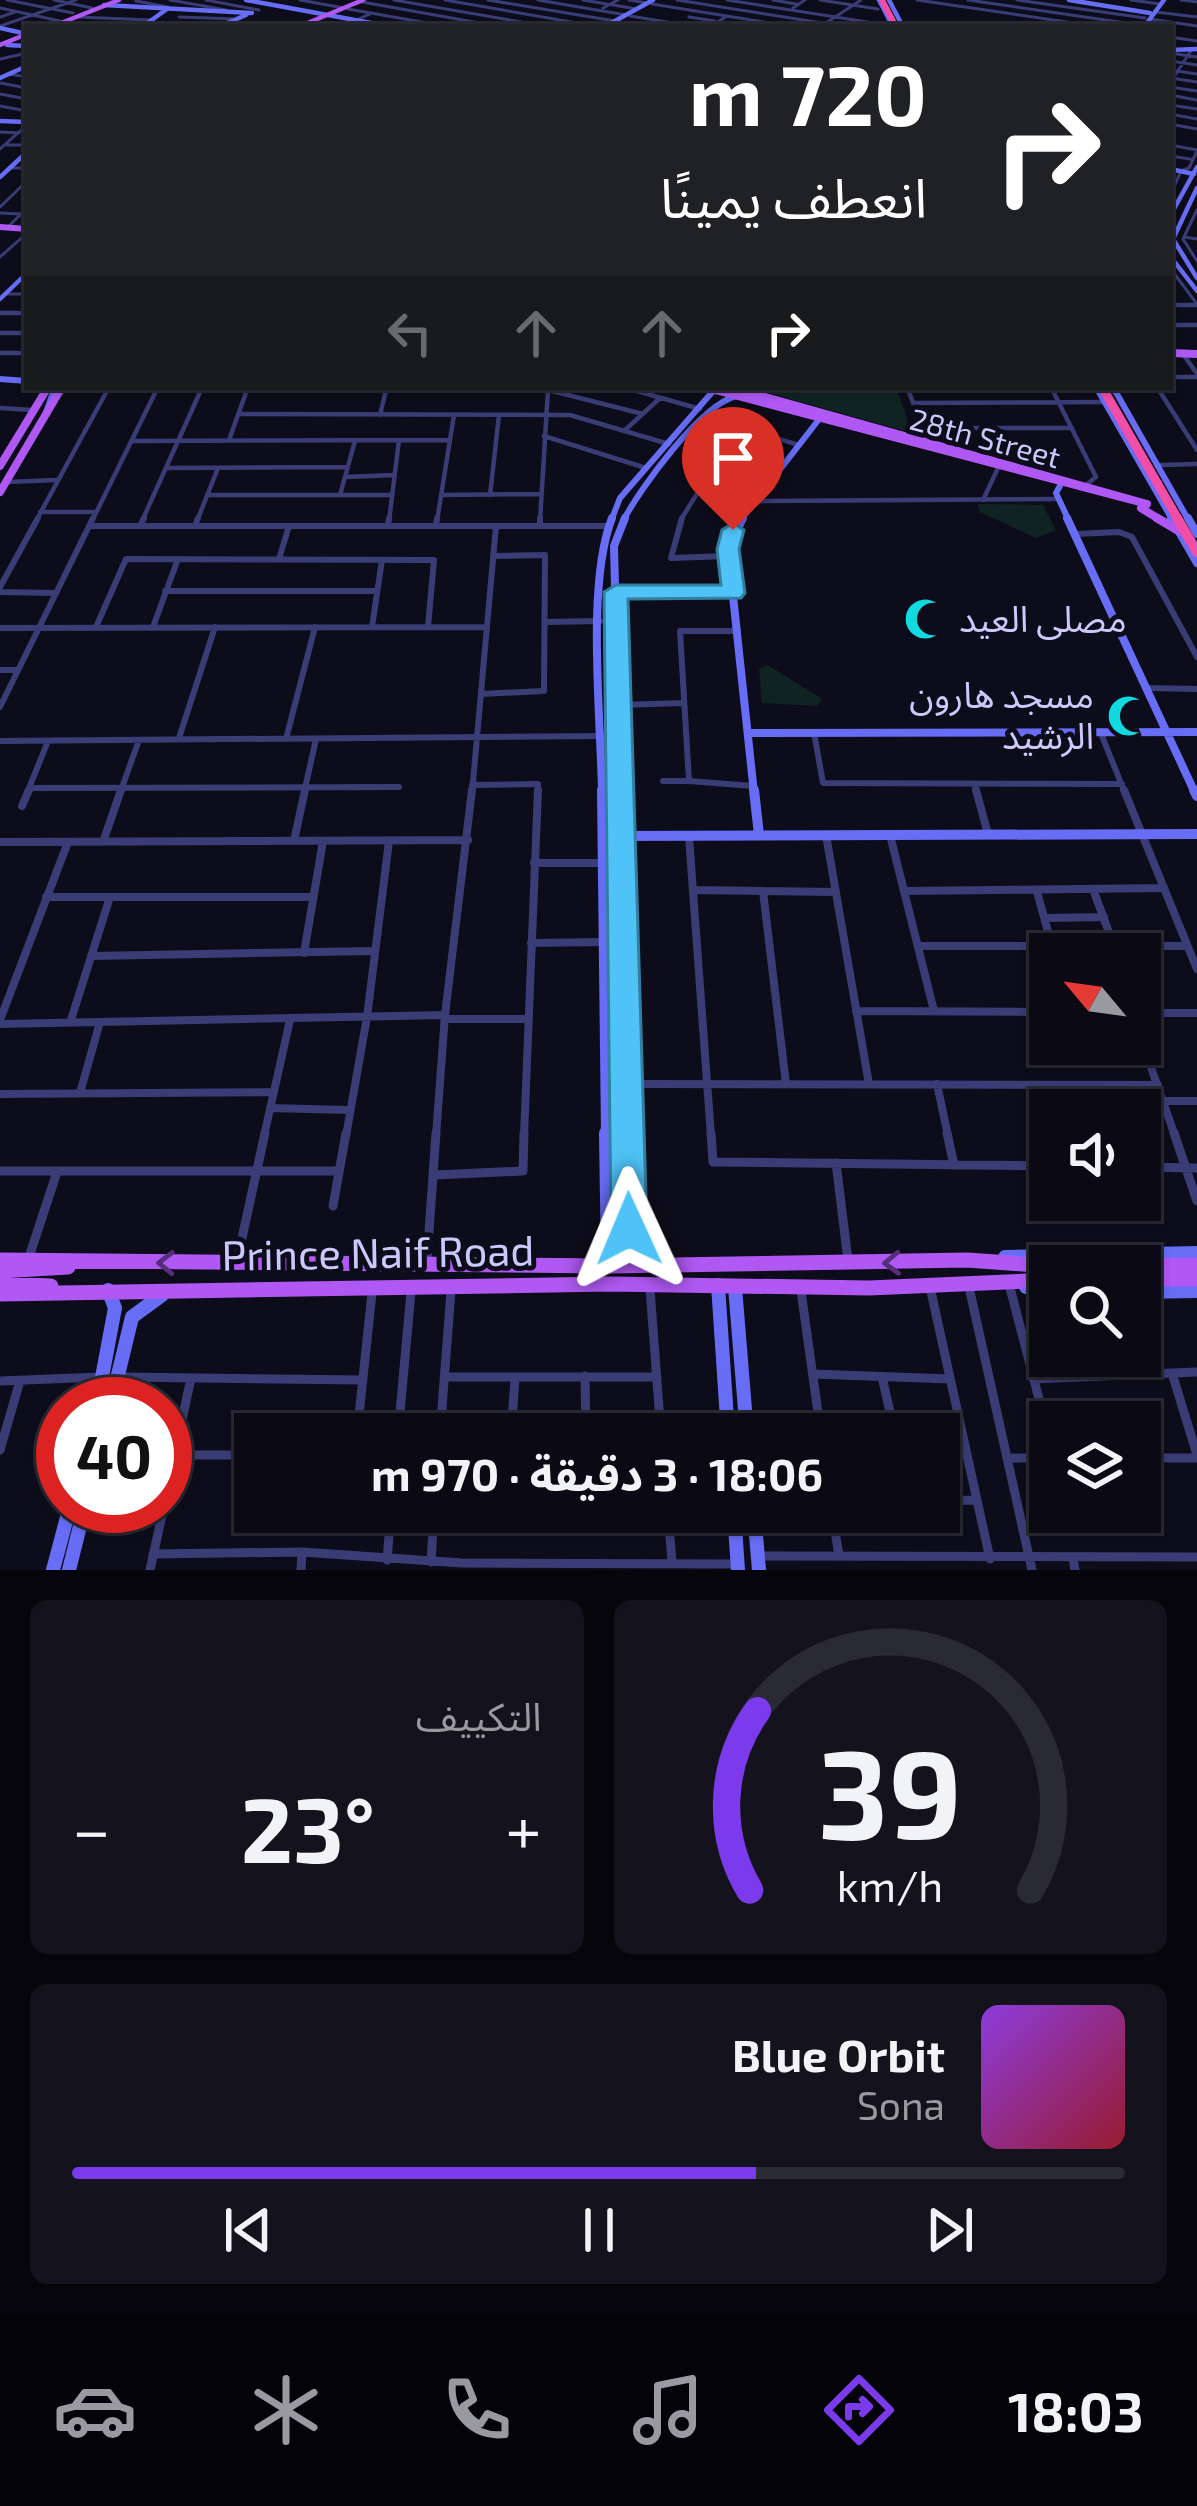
<!DOCTYPE html>
<html lang="ar">
<meta charset="utf-8">
<style>
:root{--surface:#0a0914;--page:#13121d;--text:#f1f3f6;--muted:#999aa0;--line:#2a2a34;--accent:#7c3aed}
body{margin:0;font-family:"Exo 2","Noto Sans Arabic",sans-serif;background:var(--page);color:var(--text);direction:rtl;height:100vh;display:flex;flex-direction:column;font-size:45px;white-space:nowrap}
*{box-sizing:border-box;margin:0}
p{font-size:39px;color:var(--muted)}
.icon{flex:none;width:66px;height:66px;fill:none;stroke:currentColor;stroke-width:2;stroke-linecap:round;stroke-linejoin:round}
.map{position:relative;height:1570px;overflow:hidden;direction:ltr}
.details{display:flex;flex-direction:column;gap:30px;padding:30px;background:#06050b;flex:1}
.details>*{flex:none}
.hud{position:absolute;left:24px;top:24px;width:1149px;height:366px;border-radius:0px;box-shadow:0 3px 9px #0004,0 0 0 3px var(--line);direction:rtl;background:#202124;color:#fff;overflow:hidden}
.needle{width:78px;rotate:299deg}
.tools{position:absolute;left:1029px;top:933px;display:grid;gap:24px}
.tools a{display:grid;place-items:center;width:132px;height:132px;border-radius:0px;background:var(--surface);box-shadow:0 3px 9px #0004,0 0 0 3px var(--line);font-size:60px}
.speed{position:absolute;left:36px;top:1377px;display:flex;gap:24px;font-size:60px;font-weight:700;text-align:center}
.speed>*{display:grid;place-content:center;width:156px;height:156px;border-radius:50%;background:var(--surface);box-shadow:0 3px 9px #0004,0 0 0 3px var(--line);line-height:1}
.speed .limit{border:18px solid #d22;background:#fff;color:#111}
.pin{position:absolute;display:grid;place-items:center;width:102px;height:102px;color:#fff;margin:-123px -51px;border-radius:50% 50% 50% 0;rotate:-45deg;box-shadow:0 0 12px #0007}
.pin .icon{rotate:45deg}
.me{position:absolute;width:132px;margin:-66px;rotate:359deg;stroke-linejoin:round;filter:drop-shadow(0 0 9px #0008)}
.turn{display:flex;align-items:center;gap:42px;height:252px;padding:0 48px;font-size:54px}
.turn .icon{width:156px;height:156px;stroke-width:2.5}
.turn b{display:block;font-size:84px;line-height:102px}
.lanes{display:flex;align-items:center;height:114px;padding:0 48px;background:#0003;justify-content:center;gap:60px;direction:ltr}
.lanes .off{opacity:.35}
.big{font-size:90px;font-weight:700;line-height:1.1}
.details .card{flex:1;display:flex;flex-direction:column;justify-content:center;gap:18px;min-width:0;padding:0 42px;border-radius:18px;background:var(--page)}
.details .dial{align-items:center;gap:0}
.dial svg{height:312px;overflow:visible;fill:none;stroke:var(--line);stroke-width:7;stroke-linecap:round;text-anchor:middle}
.dial text{fill:var(--text);stroke:none}
.song{display:flex;align-items:center;gap:36px}
.cover{width:144px;height:144px;border-radius:18px;background:linear-gradient(135deg,hsl(270 70% 55%),hsl(350 70% 35%))}
.played{height:12px;border-radius:6px;background:linear-gradient(90deg,var(--accent) 65%,var(--line) 65%)}
.keys{display:flex;justify-content:space-around;direction:ltr}
.heat{display:flex;justify-content:space-between;align-items:center;font-size:66px;direction:ltr}
.details .tiles{flex:1;display:grid;gap:30px;grid-template-columns:1fr 1fr}
.card:last-child{grid-column:span 2}
.trip{position:absolute;left:234px;top:1413px;width:726px;height:120px;border-radius:0px;background:var(--surface);box-shadow:0 3px 9px #0004,0 0 0 3px var(--line);font-weight:700;line-height:120px;text-align:center;direction:rtl}
.tab-bar{display:flex;height:192px;justify-content:space-around;align-items:center;background:#040408;color:var(--muted)}
.tab-bar .icon{width:84px;height:84px}
.tab-bar .selected{color:var(--accent)}
.tab-bar b{font-size:54px;color:var(--text)}
.map>svg:first-child{display:block}
.green{fill:#0f2422}
.lines{fill:none;stroke-linecap:round;stroke-linejoin:round}
.street-far4{stroke:#3a3c76;stroke-width:3}
.street-far3{stroke:#3a3c76;stroke-width:4.5}
.street-far2{stroke:#3a3c76;stroke-width:6}
.street-far1{stroke:#3a3c76;stroke-width:8}
.street{stroke:#3a3c76;stroke-width:9}
.secondary-far4{stroke:#676df4;stroke-width:4.5}
.secondary-far3{stroke:#676df4;stroke-width:6}
.secondary-far2{stroke:#676df4;stroke-width:8}
.secondary-far1{stroke:#676df4;stroke-width:10}
.secondary{stroke:#676df4;stroke-width:14}
.primary-far4{stroke:#af58f3;stroke-width:4.5}
.primary-far3{stroke:#af58f3;stroke-width:6}
.primary-far2{stroke:#af58f3;stroke-width:8}
.primary-far1{stroke:#af58f3;stroke-width:9}
.primary{stroke:#af58f3;stroke-width:15}
.highway-far2{stroke:#f24da7;stroke-width:6}
.highway-far1{stroke:#f24da7;stroke-width:9}
.highway{stroke:#f24da7;stroke-width:10}
.oneway{stroke:#562e7c}
.route{fill:#4fc3f7;stroke:#337fa1;stroke-width:3}
.labels{text-anchor:middle;stroke-width:10;stroke-linejoin:round;paint-order:stroke}
.far-street-label{font-size:30px;fill:#cbc9fb;stroke:#0d0c1a}
.poi-label{font-size:36px;fill:#cbc9fb;stroke:#0d0c1a;text-anchor:start}
.near-street-label{font-size:42px;fill:#cbc9fb;stroke:#0d0c1a}
</style>
<div class="map">
<svg width="1197" height="1570" viewBox="0 0 1197 1570">
<rect width="100%" height="100%" fill="#0d0c1a"/>
<!-- green -->
<path class="green" d="M772,387H896L912,433L765,392Z
M978,504L1043,505L1056,530L1036,538L980,512Z
M768,665L822,699L818,706L762,703L759,669Z"/>
<g class="lines">
<!-- street-far4 -->
<path class="street-far4" d="M7,0L73,13
M54,0L92,8
M170,0L226,10
M206,0L259,10
M300,0L344,8
M365,0L362,2L502,27
M394,0L550,27
M445,0L600,27
M488,0L615,21
M538,0L626,15
M583,0L637,9
M629,0L647,3
M677,0L848,27
M727,0L893,26
M773,0L796,4
M820,0L878,9
M917,0L1101,27
M968,0L1140,25
M1017,0L1145,18
M1131,0L1160,4
M1181,0L1197,2
M136,1L168,7
M652,4L795,27
M0,8L60,21
M603,8L618,0
M793,8L805,0
M348,9L450,27
M1156,12L1197,17
M630,16L698,27
M0,17L15,12
M77,17L151,20
M179,17L236,19
M689,17L715,21
M1150,19L1197,26
M317,22L343,27
M619,22L649,27
M718,22L748,27
M171,23L221,26
M0,26L76,0
M341,27L372,13
M710,27L727,16
M820,27L861,0
M1170,37L1197,41
M1170,53L1197,57
M0,59L27,53
M1170,61L1197,65
M1170,70L1197,74
M9,74L27,77
M1171,78L1197,82
M0,83L27,88
M1170,83L1192,49
M1170,87L1197,91
M0,94L27,99
M1170,95L1197,100
M1170,105L1197,109
M0,106L27,111
M1170,114L1197,119
M1170,124L1197,129
M0,132L19,133
M7,145H27
M1170,145L1197,150
M0,149L27,125
M1170,156L1190,159
M10,168H27
M1183,170L1189,168L1197,151
M1170,196L1181,171
M0,207L27,181
M1197,210L1183,239L1197,261
M0,213L21,214
M8,227L27,208
M1184,237L1197,239
M0,257L26,234
M1170,268L1197,304
M5,294H27
M1170,305H1196"/>
<!-- street-far3 -->
<path class="street-far3" d="M1170,305H1196
M0,313H27
M1170,325H1197
M0,333H27
M0,353H27
M1183,354L1197,374
M1170,377H1197
M623,387L700,409
M907,387L928,441
M1051,387L1096,477L1086,485
M1157,387L1197,450
M756,394L766,387
M913,403L1104,402
M0,408L32,410
M240,414L570,415L669,444
M380,415L386,390
M707,418L799,445
M923,428H1072
M624,431L660,398
M544,436L646,468
M229,440L247,390
M131,441L450,440
M1160,465L1197,464
M166,468L348,467
M345,477L394,475
M7,482L57,480
M207,495H392
M340,495L355,441
M441,495L542,494
M490,495L499,415
M983,500L998,468
M755,501L1059,499
M40,512H96
M36,521L108,389H155
M92,521L158,387
M142,521L201,390H548L643,414
M197,521L218,468
M389,521L399,440
M437,521L454,415
M540,521L548,390
M680,521L700,489L751,431"/>
<!-- street-far2 -->
<path class="street-far2" d="M682,518L671,558L728,556
M540,524V518
M89,526H608
M140,526L144,518
M195,526L198,518
M388,526L389,518
M436,526L437,518
M1076,534L1119,532L1132,537L1197,657
M279,559L289,526
M0,587L38,518
M165,591H377
M0,592L56,593
M616,592L733,593
M545,622L600,621
M96,627L126,559L434,560L428,627
M153,627L178,559
M372,627L382,560
M0,628L487,627
M738,631H680L689,781L753,786
M0,670H18
M1147,688L1197,689
M481,694L544,691L545,555L493,556
M618,705L684,703
M0,707L93,518
M1100,731L1125,793
M814,733L823,783L1122,784
M179,738L215,627
M286,739L315,627
M0,741L602,736
M663,781H689
M975,784L977,793
M472,785L538,784V793
M29,788L399,787
M27,793L48,741
M120,793L139,740
M304,793L316,739
M472,793L496,526"/>
<!-- street-far1 -->
<path class="street-far1" d="M976,790L988,834
M1124,790L1197,969
M22,806L29,790
M826,835L869,1084
M890,835L934,1011
M689,837L711,1136
M294,841L305,790
M0,842L468,840
M103,842L121,790
M534,863H602
M1093,889L1114,946
M693,890L836,892
M763,891L786,1084
M904,891L1164,888
M1037,892L1052,946
M46,897H313
M1045,918L1104,917
M531,943L602,942
M918,946H1187
M304,953L323,841
M91,956L373,951
M856,1011L1050,1012
M1140,1013H1197
M445,1019H528
M0,1020L68,842
M70,1023L110,897
M0,1024L445,1015
M1140,1036L1175,1136
M630,1084L1158,1085
M937,1084L948,1136
M80,1093L100,1022
M0,1094L274,1092
M1163,1101H1197
M270,1108L348,1110
M264,1136L290,1020
M346,1136L367,1017L389,841
M436,1136L445,1015L472,790
M524,1136L538,790"/>
<!-- street -->
<path class="street" d="M711,1133L713,1162L1050,1166
M947,1133L954,1165
M1174,1133L1197,1201
M836,1163L848,1260
M1140,1167L1197,1168
M0,1171H339
M435,1175L523,1171L524,1133
M333,1206L346,1133
M29,1257L57,1172
M427,1260L436,1133
M237,1261L265,1133
M1009,1284L1050,1441
M930,1287L990,1559
M969,1287L1032,1570
M650,1289L661,1434
M801,1291L821,1434
M1172,1373L1197,1455
M813,1374L950,1379
M585,1376L586,1434
M122,1377L363,1380
M445,1377H657
M882,1377L895,1434
M1033,1379L1197,1372
M0,1381L101,1377
M357,1434L372,1293
M398,1434L411,1292
M440,1434L451,1291
M511,1434L515,1379
M0,1450L20,1381
M175,1455H255
M1007,1458H1050
M1140,1458H1197
M165,1499L191,1378
M939,1501L977,1500
M668,1512L672,1562
M832,1512L839,1556
M153,1554L302,1552L462,1563L735,1564
M762,1556L1197,1557
M1073,1558L1075,1570
M387,1560L391,1512
M431,1562L434,1512
M150,1570L164,1506
M301,1570L302,1552"/>
<!-- secondary-far4 -->
<path class="secondary-far4" d="M246,0L393,27
M879,0L893,27
M889,0L903,27
M1069,0L1150,13
M104,5L252,13
M57,24L104,27
M142,27L167,9
M218,27L246,15
M604,27L653,0
M1144,27L1164,0
M0,28L27,34
M7,45L27,46
M1170,50L1197,49
M0,78L27,66
M0,121L27,122
M1170,169L1194,174
M0,177L27,152
M1197,188L1173,239L1197,278
M1170,216L1197,167
M1170,256L1197,291
M0,299L27,273"/>
<!-- secondary-far3 -->
<path class="secondary-far3" d="M0,379L27,381
M1096,387L1173,521
M1113,387L1189,521
M44,418L55,387
M1061,484L1056,493L1069,521
M611,521L620,498L714,390
M623,521C641,487 700,406 736,396
M740,521L820,418"/>
<!-- secondary-far2 -->
<path class="secondary-far2" d="M743,518L728,549L754,793
M1067,518L1195,793
M1171,518L1197,563
M1188,518L1197,534
M750,733L1197,732
M602,793C601,718 586,584 612,518
M620,793L614,546L625,518"/>
<!-- secondary-far1 -->
<path class="secondary-far1" d="M602,790L606,1136
M620,790L629,1136
M754,790L759,835
M1194,790L1197,796
M620,836L1197,834"/>
<!-- secondary -->
<path class="secondary" d="M606,1133L608,1266
M629,1133L632,1265
M1005,1257L1197,1253
M718,1285L728,1434
M735,1287L747,1434
M1026,1287L1050,1291
M1140,1292L1197,1291
M97,1404L115,1308L108,1290
M111,1404L132,1317L162,1295
M734,1512L738,1570
M754,1512L759,1570
M53,1570L70,1506
M69,1570L85,1506"/>
<!-- primary-far4 -->
<path class="primary-far4" d="M51,27L119,0
M298,27L363,0
M0,45L27,34"/>
<!-- primary-far3 -->
<path class="primary-far3" d="M0,227L27,229"/>
<!-- primary-far2 -->
<path class="primary-far2" d="M1170,353L1197,354
M704,387L1147,504L729,387
M0,466L48,387
M0,492L62,387
M1141,508L1162,521"/>
<!-- primary-far1 -->
<path class="primary-far1" d="M1157,518L1179,531"/>
<!-- primary -->
<path class="primary" d="M0,1260L608,1266L967,1260L1051,1266
M1076,1266L1197,1265
M0,1271L68,1267
M1140,1279H1197
M0,1284L51,1286
M0,1294L610,1284L869,1288L1050,1280"/>
<!-- highway-far2 -->
<path class="highway-far2" d="M882,0L896,27"/>
<!-- highway-far1 -->
<path class="highway-far1" d="M1102,387L1179,521"/>
<!-- highway -->
<path class="highway" d="M1177,518L1197,552"/>
</g>
<!-- one-way arrows -->
<defs><path id="oneway-chevron" d="M-2-3.5L2.5 0L-2 3.5" fill="none" stroke-width="1.6" stroke-linecap="round" stroke-linejoin="round" transform="scale(3)"/></defs>
<g class="oneway">
<use href="#oneway-chevron" transform="translate(166 1263) rotate(-179)"/>
<use href="#oneway-chevron" transform="translate(892 1263) rotate(178)"/>
</g>
<!-- route -->
<path class="route" d="M733,523L744,530L739,549L745,593L741,598L628,599L647,1229L642,1242L629,1247L616,1242L611,1229L604,592L616,585H721L717,549L722,530Z"/>
<!-- icons -->
<defs>
<g id="mosque-bare" transform="scale(3.24)"><path d="M3.5-4.9A6 6 0 1 0 3.5 4.9A5 5 0 1 1 3.5-4.9Z" fill="#10d9e0" stroke="#0d0c1a" stroke-width="2.5" paint-order="stroke"/></g>
</defs>
<g fill-rule="evenodd">
<use href="#mosque-bare" x="925" y="619"/>
<use href="#mosque-bare" x="1128" y="716"/>
</g>
<g class="labels">
<!-- far-street labels -->
<g class="far-street-label">
<text transform="translate(985 439) rotate(15)" y="10">28th Street</text>
</g>
<!-- poi labels -->
<g class="poi-label">
<text x="959" y="632">مصلى العيد</text>
<text x="1094" y="708" text-anchor="end">مسجد هارون<tspan x="1094" dy="41">الرشيد</tspan></text>
</g>
<!-- near-street labels -->
<g class="near-street-label">
<text transform="translate(378 1253) rotate(-1)" y="15">Prince Naif Road</text>
</g>
</g>
</svg>
<div class="tools">
<a><svg class="needle" viewBox="-14 -14 28 28"><path d="M0-13l5 13h-10z" fill="#e53935"/><path d="M0 13l5-13h-10z" fill="#999aa0"/></svg></a>
<a><svg class="icon" aria-label="sound" viewBox="0 0 24 24"><path d="M4 9h4l5-4v14l-5-4H4zM17 9q2 3 0 6"/></svg></a>
<a><svg class="icon" aria-label="search" viewBox="0 0 24 24"><circle cx="10" cy="10" r="6"/><path d="M15 15l6 6"/></svg></a>
<a><svg class="icon" aria-label="layers" viewBox="0 0 24 24"><path d="M12 4l9 5-9 5-9-5zM3 14l9 5 9-5"/></svg></a>
</div>
<div class="speed"><div class="limit">40</div></div>
<div class="pin" style="left:733px;top:530px;background:#d93025"><svg class="icon" aria-label="arrive" viewBox="0 0 24 24"><path d="M6 21V4h12l-3 4 3 4H6"/></svg></div>
<svg class="me" style="left:629px;top:1229px" viewBox="-20 -20 40 40"><path d="M0-17L14 15 0 8-14 15z" fill="#4fc3f7" stroke="#fff" stroke-width="4"/></svg>
<div class="trip">18:06 · 3 دقيقة · 970 m</div>
<div class="hud">
<div class="turn"><svg class="icon" aria-label="right" viewBox="0 0 24 24"><path d="M7 20v-9h11M14 6l5 5-5 5"/></svg><div><b>720 m</b>انعطف يمينًا</div></div>
<div class="lanes"><svg class="icon off" aria-label="left" viewBox="0 0 24 24"><path d="M17 20v-9H6M10 6l-5 5 5 5"/></svg><svg class="icon off" aria-label="ahead" viewBox="0 0 24 24"><path d="M12 20V5M6 11l6-6 6 6"/></svg><svg class="icon off" aria-label="ahead" viewBox="0 0 24 24"><path d="M12 20V5M6 11l6-6 6 6"/></svg><svg class="icon" aria-label="right" viewBox="0 0 24 24"><path d="M7 20v-9h11M14 6l5 5-5 5"/></svg></div>
</div>
</div>
<section class="details">
<div class="tiles">
<div class="card dial"><svg viewBox="0 0 100 80">
<path d="M14 69A42 42 0 1 1 86 69"/>
<path d="M14 69A42 42 0 0 1 16 23" stroke="#7c3aed"/>
<text x="50" y="56" font-size="32" font-weight="700">39</text>
<text x="50" y="72" font-size="11">km/h</text>
</svg></div>
<div class="card"><p>التكييف</p>
<div class="heat"><a>−</a><b class="big">23°</b><a>+</a></div>
</div>
<div class="card">
<div class="song"><i class="cover"></i><div><b>Blue Orbit</b><p>Sona</p></div></div>
<div class="played"></div>
<div class="keys"><svg class="icon" aria-label="previous" viewBox="0 0 24 24"><path d="M18 5L8 12l10 7zM5 5v14"/></svg><svg class="icon" aria-label="pause" viewBox="0 0 24 24"><path d="M8 5v14M16 5v14"/></svg><svg class="icon" aria-label="next" viewBox="0 0 24 24"><path d="M6 5l10 7-10 7zM19 5v14"/></svg></div>
</div>
</div>
</section>
<nav class="tab-bar">
<b>18:03</b>
<svg class="icon selected" aria-label="directions" viewBox="0 0 24 24"><path d="M12 3l9 9-9 9-9-9zM9 14v-3h6M13 9l2 2-2 2"/></svg>
<svg class="icon" aria-label="music" viewBox="0 0 24 24"><path d="M9 18V5l10-2v13"/><circle cx="6" cy="18" r="3"/><circle cx="16" cy="16" r="3"/></svg>
<svg class="icon" aria-label="phone" viewBox="0 0 24 24"><path d="M5 4h4l2 5-3 2q2 4 5 5l2-3 5 2v4C11 20 4 13 5 4z"/></svg>
<svg class="icon" aria-label="climate" viewBox="0 0 24 24"><path d="M12 3v18M4 7l16 10M4 17L20 7"/></svg>
<svg class="icon" aria-label="car" viewBox="0 0 24 24"><path d="M5 17H2v-5l4-1 3-4h7l3 4 3 1v5h-3M9 17h6M6 11h13"/><circle cx="7" cy="17" r="2"/><circle cx="17" cy="17" r="2"/></svg>
</nav>
